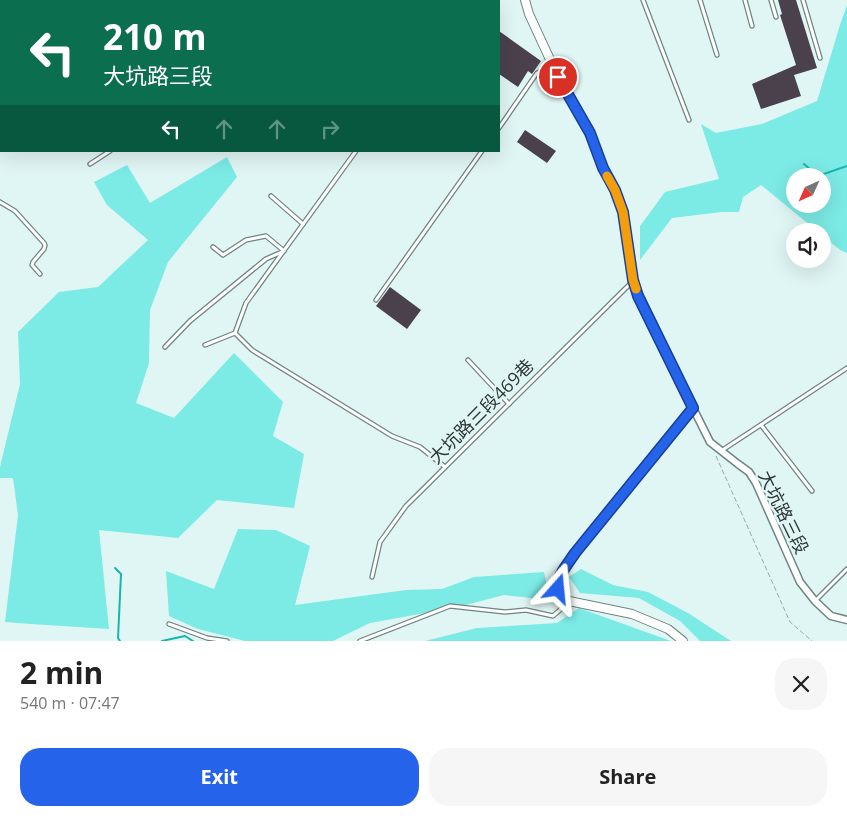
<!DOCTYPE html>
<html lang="en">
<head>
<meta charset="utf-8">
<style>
  :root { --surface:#fff; --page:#f6f6f6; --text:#222; --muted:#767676; --accent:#2563eb }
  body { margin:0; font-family:"Open Sans","Noto Sans TC",sans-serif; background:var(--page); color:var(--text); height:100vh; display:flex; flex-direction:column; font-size:19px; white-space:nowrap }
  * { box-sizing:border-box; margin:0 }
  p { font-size:16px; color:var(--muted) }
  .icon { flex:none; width:28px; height:28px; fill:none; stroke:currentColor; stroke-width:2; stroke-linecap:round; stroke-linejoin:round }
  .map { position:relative; height:641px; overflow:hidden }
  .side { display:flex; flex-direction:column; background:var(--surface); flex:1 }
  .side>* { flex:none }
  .hud { position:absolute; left:0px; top:0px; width:500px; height:152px; box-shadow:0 5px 20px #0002; background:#0b6e4f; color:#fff; overflow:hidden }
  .needle { width:32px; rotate:225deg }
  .tools { position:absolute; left:786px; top:168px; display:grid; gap:10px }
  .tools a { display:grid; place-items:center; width:45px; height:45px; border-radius:50%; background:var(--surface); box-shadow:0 5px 20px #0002; font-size:25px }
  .pin { position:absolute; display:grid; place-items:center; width:42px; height:42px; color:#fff; margin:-21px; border:2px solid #fff; border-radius:50%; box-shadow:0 1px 5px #0007 }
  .me { position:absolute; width:55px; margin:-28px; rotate:18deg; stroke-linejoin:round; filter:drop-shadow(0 0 4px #0008) }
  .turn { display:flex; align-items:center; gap:18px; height:105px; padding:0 20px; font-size:22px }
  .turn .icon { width:65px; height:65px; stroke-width:2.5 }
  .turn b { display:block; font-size:35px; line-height:42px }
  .lanes { display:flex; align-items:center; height:48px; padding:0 20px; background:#0003; justify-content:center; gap:25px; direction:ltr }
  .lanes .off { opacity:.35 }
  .round { display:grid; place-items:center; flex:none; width:52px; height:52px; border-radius:20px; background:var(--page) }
  .headline { display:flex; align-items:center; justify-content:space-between; height:85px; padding:0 20px }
  h1 { font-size:30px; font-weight:700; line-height:38px }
  .cta { display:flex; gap:10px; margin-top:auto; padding:10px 20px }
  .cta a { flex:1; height:58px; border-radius:20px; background:var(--accent); color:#fff; font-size:20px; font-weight:700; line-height:58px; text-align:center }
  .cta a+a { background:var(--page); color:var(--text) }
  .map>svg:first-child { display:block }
</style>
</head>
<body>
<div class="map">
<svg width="847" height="641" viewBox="0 0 847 641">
  <rect width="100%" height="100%" fill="#e0f6f4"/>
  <!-- green -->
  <g fill="#7ceae5" fill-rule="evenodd">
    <path d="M 847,5 L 847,253 L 840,250 L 823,236 L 822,231 L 817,231 L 761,185 L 743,197 L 739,212 L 722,212 L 672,218 L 640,260 L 640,226 L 665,192 L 719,179 L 701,124 L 716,133 L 762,124 L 817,101 L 840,25 ZM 822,176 L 822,204 L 795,204 L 795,176 Z"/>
    <polygon points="227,157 237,177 168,262 150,310 149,363 136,403 174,418 234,353 283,402 273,436 304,454 294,508 217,500 178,538 99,530 109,629 31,624 5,622 18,515 13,478 0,478 0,467 20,384 18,332 59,292 98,287 148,240 107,205 94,182 127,165 150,203"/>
    <polygon points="238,529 276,530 310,546 295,605 406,590 442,589 474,577 544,572 550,600 504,595 458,607 370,623 333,641 245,641 198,629 169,616 166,571 214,589"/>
    <polygon points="581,569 613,585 648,592 688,613 731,641 700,641 680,621 639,598 580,593 569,577"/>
    <polygon points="579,608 671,641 425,641 477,628 557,623"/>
  </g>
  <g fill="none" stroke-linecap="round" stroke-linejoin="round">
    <!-- stream -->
    <g stroke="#17b5b0" stroke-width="2">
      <polyline points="804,164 818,176"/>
      <polyline points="818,176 847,166"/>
      <polyline points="115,568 121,574 118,638 120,641"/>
      <polyline points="162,641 185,636 193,641"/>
    </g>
  </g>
  <!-- building -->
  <g fill="#4a414c">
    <polygon points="778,0 796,0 817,68 794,75 801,96 761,109 752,84 796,65 780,15 782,14"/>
    <polygon points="499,31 541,61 532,74 528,71 518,87 499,74"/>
    <polygon points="525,130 556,151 547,163 517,142"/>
    <polygon points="390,287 421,310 407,329 376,306"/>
  </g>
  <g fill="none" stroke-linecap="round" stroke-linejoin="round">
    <defs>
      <g id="service">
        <polyline points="165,0 165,1"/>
        <polyline points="643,0 689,120"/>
        <polyline points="700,0 717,55"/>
        <polyline points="745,0 752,26"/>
        <polyline points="771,0 776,17"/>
        <polyline points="803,0 820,58"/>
        <polyline points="154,1 155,0"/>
        <polyline points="281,1 282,0"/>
        <polyline points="464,1 465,0"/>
        <polyline points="499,128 537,73 552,66"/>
        <polyline points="356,151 246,303 235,333 252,350 392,436 420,447 445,467"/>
        <polyline points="90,164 110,151"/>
        <polyline points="271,196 303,224"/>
        <polyline points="0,202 15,211 44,243 45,245 44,249 33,262 32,265 40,274"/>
        <polyline points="376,300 482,151"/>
        <polyline points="205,345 235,333"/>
        <polyline points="165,347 190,321 266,259 284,251 266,236 246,240 223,255 213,247"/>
        <polyline points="468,360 509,404"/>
        <polyline points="761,425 812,491"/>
        <polyline points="721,451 847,368"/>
        <polyline points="372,577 380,542 406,506 633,281"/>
        <polyline points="815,601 847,569"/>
        <polyline points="169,624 207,638 227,641"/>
        <polyline points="360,641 450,606 505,612 526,610 553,616 569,602"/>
      </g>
      <polyline id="minor" points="693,408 710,442 738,464 749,472 756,483 800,582 815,601 831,616 847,620"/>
      <g id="tertiary">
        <path d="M 525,0 L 529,14 L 553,66 L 590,133 L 603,168 L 615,190 L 623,212 L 633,280 L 639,296 L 693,408 L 575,553 C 564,568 546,588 569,601 L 632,614 L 668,629 L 683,641"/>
        <polyline points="71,1 71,0"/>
        <polyline points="90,1 91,0"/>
        <polyline points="0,123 1,122"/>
        <polyline points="0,144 1,143"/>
      </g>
    </defs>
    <!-- service casing -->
    <use href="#service" stroke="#708482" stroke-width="5.5"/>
    <!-- minor casing -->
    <use href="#minor" stroke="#708482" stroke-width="9"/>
    <!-- tertiary casing -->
    <use href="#tertiary" stroke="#708482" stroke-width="10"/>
    <!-- path -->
    <polyline stroke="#99aaa8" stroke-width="1" stroke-dasharray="5 2.5" stroke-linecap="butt" points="716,456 790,622 812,641"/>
    <!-- service -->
    <use href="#service" stroke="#fff" stroke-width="3"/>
    <!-- minor -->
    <use href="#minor" stroke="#fff" stroke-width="6"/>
    <!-- tertiary -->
    <use href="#tertiary" stroke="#fff" stroke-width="8"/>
  </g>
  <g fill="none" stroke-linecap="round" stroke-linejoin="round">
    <defs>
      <polyline id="route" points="558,77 590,133 603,168 615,190 623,212 633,280 638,296 693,408 575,553 564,569 558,579 558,589"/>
    </defs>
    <!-- route casing -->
    <use href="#route" stroke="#184099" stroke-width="12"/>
    <!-- route -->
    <use href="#route" stroke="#2563eb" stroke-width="9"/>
    <!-- slow -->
    <polyline stroke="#f59e0b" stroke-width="9" points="607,176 615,190 623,212 633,280 636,289"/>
  </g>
  <g text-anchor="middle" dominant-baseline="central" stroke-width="5" stroke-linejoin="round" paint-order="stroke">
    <!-- street labels -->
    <g font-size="18" fill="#2f3737" stroke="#e0f6f4">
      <text transform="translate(481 411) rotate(-45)">大坑路三段469巷</text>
      <text transform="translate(784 512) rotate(64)">大坑路三段</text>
    </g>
  </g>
</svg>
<div class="tools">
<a><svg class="needle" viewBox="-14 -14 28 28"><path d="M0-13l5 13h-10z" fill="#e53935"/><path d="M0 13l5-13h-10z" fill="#767676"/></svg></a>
<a><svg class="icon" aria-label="sound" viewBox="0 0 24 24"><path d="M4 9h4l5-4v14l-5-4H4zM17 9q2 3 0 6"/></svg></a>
</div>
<div class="pin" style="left:558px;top:77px;background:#d93025"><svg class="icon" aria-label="arrive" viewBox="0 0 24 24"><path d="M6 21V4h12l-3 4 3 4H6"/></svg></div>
<svg class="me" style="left:558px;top:589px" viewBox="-20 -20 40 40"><path d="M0-17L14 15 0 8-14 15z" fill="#2563eb" stroke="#fff" stroke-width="4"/></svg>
<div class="hud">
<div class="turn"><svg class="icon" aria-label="left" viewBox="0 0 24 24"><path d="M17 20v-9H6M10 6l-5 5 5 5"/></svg><div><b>210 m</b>大坑路三段</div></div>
<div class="lanes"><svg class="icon" aria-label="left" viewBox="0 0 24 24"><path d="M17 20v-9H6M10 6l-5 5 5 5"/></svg><svg class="icon off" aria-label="ahead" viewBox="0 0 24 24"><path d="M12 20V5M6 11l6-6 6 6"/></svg><svg class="icon off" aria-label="ahead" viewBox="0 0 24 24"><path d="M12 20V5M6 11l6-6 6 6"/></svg><svg class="icon off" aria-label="right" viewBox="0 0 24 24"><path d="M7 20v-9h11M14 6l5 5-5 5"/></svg></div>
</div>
</div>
<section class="side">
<div class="headline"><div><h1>2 min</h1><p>540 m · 07:47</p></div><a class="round"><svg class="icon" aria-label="close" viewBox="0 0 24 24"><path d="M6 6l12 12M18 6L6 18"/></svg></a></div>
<div class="cta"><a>Exit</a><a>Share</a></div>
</section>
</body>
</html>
